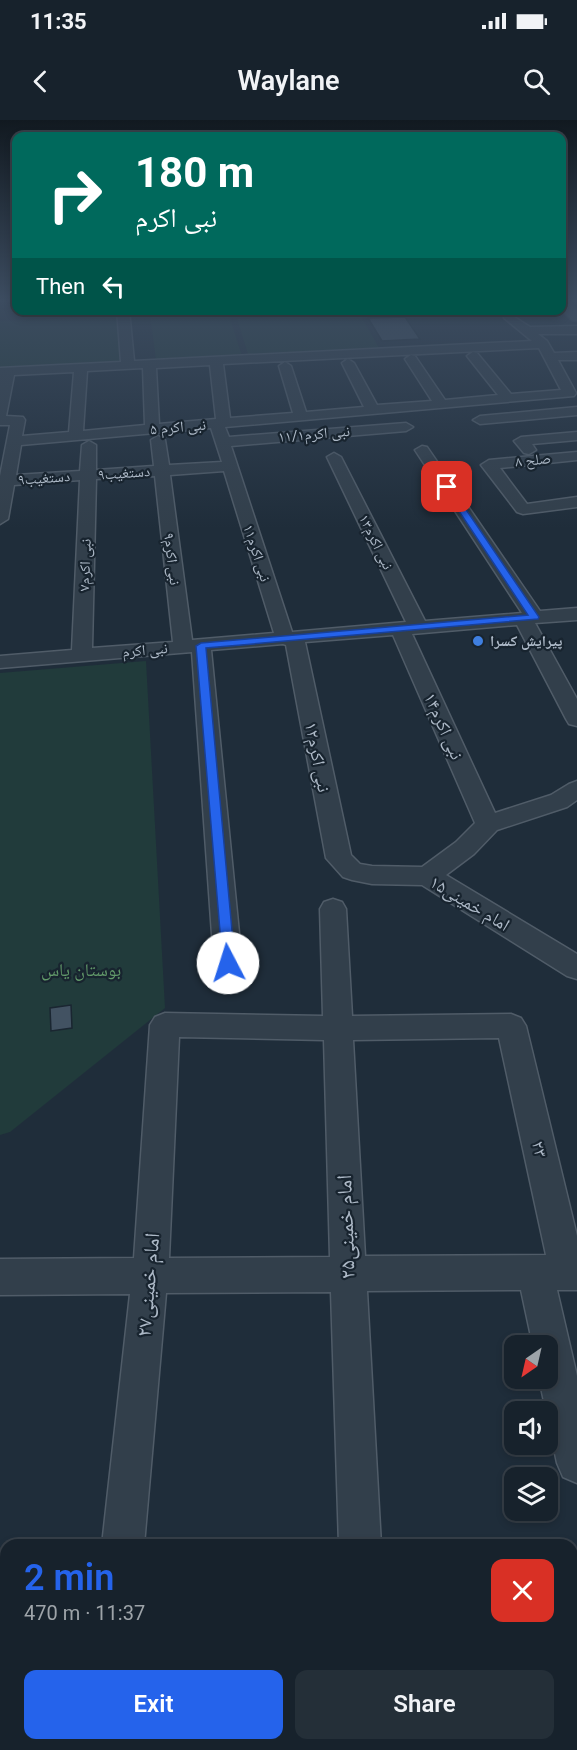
<!DOCTYPE html>
<html lang="en">
<head>
<meta charset="utf-8">
<style>
  :root { --surface:#17222c; --page:#242f38; --text:#f1f3f6; --muted:#9ea4a9; --line:#363f48; --accent:#2563eb }
  body { margin:0; font-family:Roboto,"Noto Naskh Arabic",sans-serif; background:var(--page); color:var(--text); height:100vh; display:flex; flex-direction:column; font-size:22px; white-space:nowrap }
  * { box-sizing:border-box; margin:0 }
  p { font-size:20px; color:var(--muted) }
  .icon { flex:none; width:33px; height:33px; fill:none; stroke:currentColor; stroke-width:2; stroke-linecap:round; stroke-linejoin:round }
  .map { position:relative; flex:1; overflow:hidden }
  .sheet { position:absolute; left:0px; top:1419px; width:578px; height:212px; display:flex; flex-direction:column; background:var(--surface); border-radius:18px 18px 0 0; box-shadow:0 3px 9px #0003,0 0 0 2px var(--line) }
  .sheet>* { flex:none }
  .guide { position:absolute; left:12px; top:12px; width:554px; height:183px; border-radius:12px; box-shadow:0 3px 9px #0003,0 0 0 2px var(--line); background:#00695c; color:#fff; overflow:hidden }
  .needle { width:39px; rotate:214deg }
  .tools { position:absolute; left:504px; top:1215px; display:grid; gap:12px }
  .tools a { display:grid; place-items:center; width:54px; height:54px; border-radius:12px; background:var(--surface); box-shadow:0 3px 9px #0003,0 0 0 2px var(--line); font-size:30px }
  .pin { position:absolute; display:grid; place-items:center; width:51px; height:51px; color:#fff; margin:-26px; border-radius:12px; box-shadow:0 3px 9px #0006 }
  .me { position:absolute; width:66px; margin:-33px; rotate:355deg; stroke-linejoin:round; filter:drop-shadow(0 0 4px #0008) }
  .turn { display:flex; align-items:center; gap:21px; height:126px; padding:0 24px; font-size:27px }
  .turn .icon { width:78px; height:78px; stroke-width:2.5 }
  .turn b { display:block; font-size:42px; line-height:51px }
  .then { display:flex; align-items:center; height:57px; padding:0 24px; background:#0003; gap:12px; font-size:22px }
  .round { display:grid; place-items:center; flex:none; width:63px; height:63px; border-radius:12px; background:var(--page) }
  .headline { display:flex; align-items:center; justify-content:space-between; height:102px; padding:0 24px }
  h1 { font-size:36px; font-weight:600; line-height:45px; color:var(--accent) }
  .action { display:flex; gap:12px; margin-top:auto; padding:12px 24px }
  .action a { flex:1; height:69px; border-radius:12px; background:var(--accent); color:#fff; font-size:24px; font-weight:600; line-height:69px; text-align:center }
  .action a+a { background:var(--page); color:var(--text) }
  .status { display:flex; justify-content:space-between; align-items:center; height:42px; padding:0 30px; background:var(--surface); direction:ltr }
  .status svg { height:16px; fill:currentColor }
  header { display:flex; justify-content:space-between; align-items:center; height:78px; padding:0 24px; background:var(--surface); font-size:27px; font-weight:600 }
  .map>svg:first-child { display:block }
</style>
</head>
<body>
<div class="status"><b>11:35</b><svg viewBox="0 0 49 12"><path d="M0 12V9h3v3zM5 12V6h3v6zM10 12V3h3v9zM15 12V0h3v12zM26 1h20v11H26zM47 4h2v5h-2z"/></svg></div>
<header><svg class="icon" aria-label="back" viewBox="0 0 24 24"><path d="M15 5l-7 7 7 7"/></svg>Waylane<svg class="icon" aria-label="search" viewBox="0 0 24 24"><circle cx="10" cy="10" r="6"/><path d="M15 15l6 6"/></svg></header>
<div class="map">
<svg width="577" height="1630" viewBox="0 0 577 1630">
  <rect width="100%" height="100%" fill="#1f2d3a"/>
  <!-- green -->
  <g fill="#213b3b">
    <polygon points="328,191 441,190 447,196 360,194 379,228 248,234 237,199 351,194"/>
    <polygon points="228,192 242,236 156,240 150,195"/>
    <polygon points="119,196 123,244 0,252 0,201"/>
    <polygon points="146,541 165,888 10,1012 0,1015 0,553"/>
  </g>
  <!-- building -->
  <g fill="#425262" stroke="#1a2631" stroke-width="1.5">
    <polygon points="405,197 420,219 382,221 368,198"/>
    <polygon points="71,885 72,908 51,911 50,888"/>
  </g>
  <g fill="none" stroke-linecap="round" stroke-linejoin="round">
    <defs>
      <g id="minor">
        <path d="M 117,190 L 129,190 L 134,241 L 532,221 L 504,198 L 504,194 L 508,193 L 530,207 L 577,206 L 577,214 L 538,214 L 547,221 L 554,233 L 577,232 L 577,240 L 558,240 L 576,273 L 574,276 L 225,307 L 229,317 L 406,303 L 413,307 L 406,311 L 231,326 L 292,512 L 406,502 L 327,337 L 334,333 L 341,337 L 425,501 L 522,493 L 415,330 L 422,326 L 427,327 L 540,491 L 577,488 L 577,500 L 535,503 L 577,579 L 577,606 L 569,604 L 566,599 L 517,505 L 412,514 L 495,693 L 551,675 L 569,664 L 577,661 L 577,680 L 567,687 L 497,710 L 474,734 L 446,755 L 577,834 L 577,859 L 567,856 L 422,765 L 372,764 L 352,760 L 343,757 L 326,738 L 286,525 L 283,524 L 211,530 L 242,843 L 238,851 L 228,854 L 218,851 L 214,843 L 192,532 L 0,548 L 0,536 L 72,530 L 80,360 L 14,365 L 8,399 L 0,404 L 0,356 L 10,305 L 0,305 L 0,248 L 121,242 ZM 539,228 L 561,270 L 511,274 L 477,233 L 473,232 L 467,236 L 498,275 L 445,280 L 415,236 L 411,235 L 405,239 L 432,281 L 377,285 L 354,243 L 348,239 L 342,243 L 364,287 L 306,292 L 291,246 L 285,242 L 279,246 L 293,293 L 230,298 L 223,244 ZM 210,245 L 216,299 L 159,304 L 156,248 ZM 143,248 L 145,305 L 83,311 L 87,251 ZM 74,252 L 69,312 L 22,316 L 25,300 L 23,297 L 6,296 L 14,255 ZM 211,308 L 222,342 L 169,345 L 165,320 L 158,316 L 151,320 L 154,346 L 96,350 L 96,325 L 89,321 L 82,325 L 80,351 L 16,355 L 21,325 ZM 224,351 L 274,513 L 192,520 L 170,355 ZM 155,356 L 173,522 L 92,528 L 96,359 ZM 393,515 L 475,703 L 456,722 L 422,747 L 372,746 L 360,744 L 351,735 L 305,522 Z"/>
        <polygon points="577,287 577,295 480,304 473,300 480,296"/>
        <polygon points="577,312 577,320 532,324 536,330 529,334 524,333 514,321 521,317"/>
        <polygon points="577,332 577,340 500,348 527,384 577,377 577,387 523,394 517,392 481,345 489,340"/>
        <path d="M 333,779 L 342,782 L 346,789 L 352,896 L 511,894 L 521,898 L 526,906 L 577,1116 L 577,1170 L 557,1170 L 577,1256 L 577,1363 L 563,1357 L 557,1343 L 539,1258 L 548,1258 L 548,1226 L 533,1226 L 521,1170 L 367,1171 L 381,1425 L 339,1425 L 331,1172 L 166,1173 L 144,1425 L 102,1425 L 130,1174 L 0,1175 L 0,1139 L 134,1138 L 150,905 L 155,897 L 165,893 L 323,896 L 320,789 L 324,782 ZM 179,917 L 324,920 L 330,1137 L 169,1138 ZM 499,918 L 546,1135 L 365,1136 L 353,920 Z"/>
      </g>
      <polygon id="major" points="561,179 566,180 577,190 577,201 572,200 561,190"/>
    </defs>
    <!-- minor casing -->
    <use href="#minor" stroke="#505c68" stroke-width="3"/>
    <!-- major casing -->
    <use href="#major" stroke="#3c4854" stroke-width="3"/>
    <!-- minor -->
    <use href="#minor" fill="#323f4b" fill-rule="evenodd"/>
    <!-- major -->
    <use href="#major" fill="#505e6b" fill-rule="evenodd"/>
  </g>
  <!-- sky -->
  <linearGradient id="sky" x2="0" y2="1"><stop stop-color="#111920"/><stop offset="0.44" stop-color="#3c4c60"/><stop offset="1" stop-color="#3c4c60" stop-opacity="0"/></linearGradient>
  <rect width="577" height="408" fill="url(#sky)"/>
  <!-- route -->
  <polygon fill="#2563eb" stroke="#184099" stroke-width="1.5" points="445,366 450,366 539,497 538,499 206,528 235,843 228,848 223,847 196,526 201,523 528,495 443,367"/>
  <!-- markers -->
  <circle fill="#3f7fe0" stroke="#18242f" stroke-width="2" cx="478" cy="521" r="6"/>
  <g text-anchor="middle" dominant-baseline="central" stroke-width="4.5" stroke-linejoin="round" paint-order="stroke">
    <!-- far-street labels -->
    <g font-size="15" fill="#adb9c7" stroke="#18242f">
      <text transform="translate(178 307) rotate(-5)">نبی اکرم ۵</text>
      <text transform="translate(314 314) rotate(-5)">نبی اکرم۱۱/۱</text>
      <text transform="translate(533 340) rotate(-6)">۸ صلح</text>
      <text transform="translate(124 353) rotate(-4)">۹دستغیب</text>
      <text transform="translate(44 358) rotate(-4)">دستغیب۹</text>
      <text transform="translate(376 422) rotate(64)">نبی اکرم۱۳</text>
      <text transform="translate(257 433) rotate(72)">نبی اکرم۱۱</text>
      <text transform="translate(172 439) rotate(83)">نبی اکرم۹</text>
      <text transform="translate(85 445) rotate(-88)">نبی اکرم۷</text>
      <text transform="translate(145 530) rotate(-5)">نبی اکرم</text>
    </g>
    <!-- far-poi labels -->
    <g font-size="15" font-weight="bold" fill="#adb9c7" stroke="#18242f" text-anchor="start">
      <text x="490" y="521">پیرایش کسرا</text>
    </g>
    <!-- street labels -->
    <g font-size="18" fill="#adb9c7" stroke="#18242f">
      <text transform="translate(444 606) rotate(66)">نبی اکرم۱۴</text>
      <text transform="translate(318 637) rotate(79)">نبی اکرم۱۲</text>
      <text transform="translate(470 783) rotate(31)">۱۵امام خمینی</text>
      <text transform="translate(540 1029) rotate(77)">۲۳</text>
    </g>
    <!-- park labels -->
    <g font-size="18" fill="#629a6a" stroke="#18242f">
      <text x="81" y="849">بوستان یاس</text>
    </g>
    <!-- near-street labels -->
    <g font-size="21" fill="#adb9c7" stroke="#18242f">
      <text transform="translate(346 1107) rotate(-92)">امام خمینی۲۵</text>
      <text transform="translate(148 1165) rotate(-85)">امام خمینی۲۷</text>
    </g>
  </g>
</svg>
<div class="tools">
<a><svg class="needle" viewBox="-14 -14 28 28"><path d="M0-13l5 13h-10z" fill="#e53935"/><path d="M0 13l5-13h-10z" fill="#9ea4a9"/></svg></a>
<a><svg class="icon" aria-label="sound" viewBox="0 0 24 24"><path d="M4 9h4l5-4v14l-5-4H4zM17 9q2 3 0 6"/></svg></a>
<a><svg class="icon" aria-label="layers" viewBox="0 0 24 24"><path d="M12 4l9 5-9 5-9-5zM3 14l9 5 9-5"/></svg></a>
</div>
<div class="pin" style="left:447px;top:367px;background:#d93025"><svg class="icon" aria-label="arrive" viewBox="0 0 24 24"><path d="M6 21V4h12l-3 4 3 4H6"/></svg></div>
<svg class="me" style="left:228px;top:843px" viewBox="-20 -20 40 40"><circle r="19" fill="#fff"/><path d="M0-13L10 11 0 6-10 11z" fill="#2563eb"/></svg>
<div class="guide">
<div class="turn"><svg class="icon" aria-label="right" viewBox="0 0 24 24"><path d="M7 20v-9h11M14 6l5 5-5 5"/></svg><div><b>180 m</b>نبی اکرم</div></div>
<div class="then">Then<svg class="icon" aria-label="left" viewBox="0 0 24 24"><path d="M17 20v-9H6M10 6l-5 5 5 5"/></svg></div>
</div>
<section class="sheet">
<div class="headline"><div><h1>2 min</h1><p>470 m · 11:37</p></div><a class="round" style="background:#d93025;color:#fff"><svg class="icon" aria-label="close" viewBox="0 0 24 24"><path d="M6 6l12 12M18 6L6 18"/></svg></a></div>
<div class="action"><a>Exit</a><a>Share</a></div>
</section>
</div>
</body>
</html>
